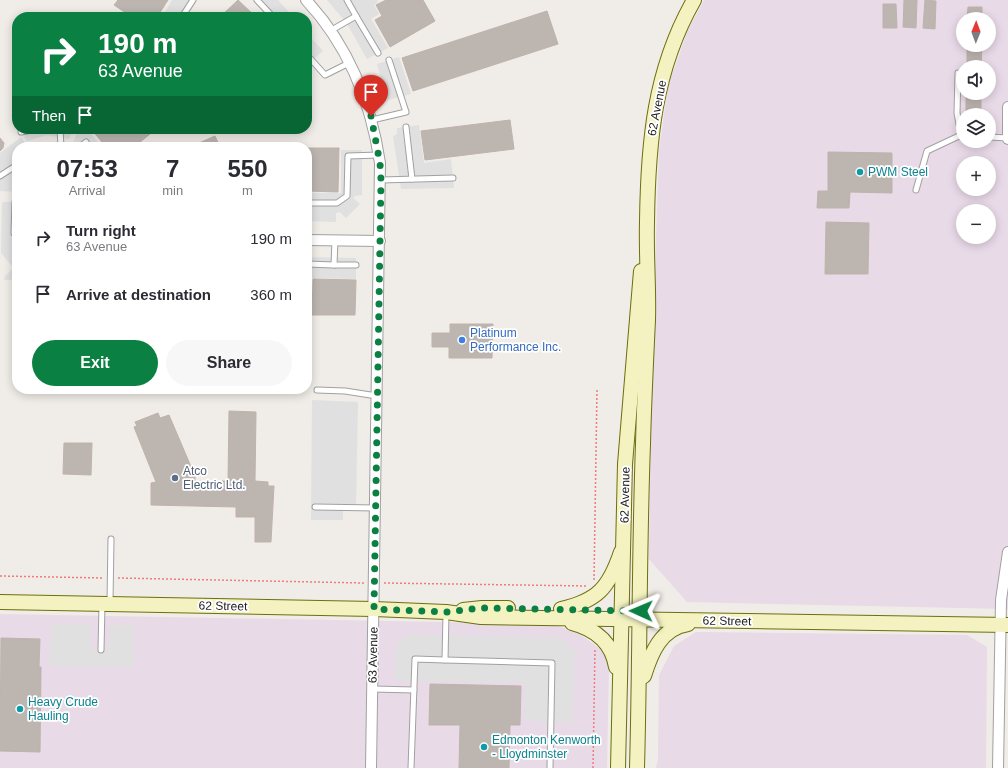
<!DOCTYPE html>
<html lang="en">
<head>
<meta charset="utf-8">
<style>
  :root { --surface:#fff; --page:#f7f7f7; --text:#2b2b33; --muted:#7c7c81; --accent:#0b8043 }
  body { margin:0; font-family:Arial,sans-serif; background:var(--page); color:var(--text); height:100vh; display:flex; flex-direction:column; font-size:15px; white-space:nowrap }
  * { box-sizing:border-box; margin:0 }
  p { font-size:13px; color:var(--muted) }
  .icon { flex:none; width:22px; height:22px; fill:none; stroke:currentColor; stroke-width:2; stroke-linecap:round; stroke-linejoin:round }
  .map { position:relative; flex:1; overflow:hidden }
  .details { position:absolute; left:12px; top:142px; width:300px; height:252px; display:flex; flex-direction:column; background:var(--surface); border-radius:16px; box-shadow:0 2px 10px #0003 }
  .details>* { flex:none }
  .top-card { position:absolute; left:12px; top:12px; width:300px; height:122px; border-radius:16px; box-shadow:0 2px 10px #0003; background:#0b8043; color:#fff; overflow:hidden }
  .needle { width:26px; rotate:1deg }
  .fabs { position:absolute; left:956px; top:12px; display:grid; gap:8px }
  .fabs a { display:grid; place-items:center; width:40px; height:40px; border-radius:50%; background:var(--surface); box-shadow:0 2px 10px #0003; font-size:20px }
  .pin { position:absolute; display:grid; place-items:center; width:34px; height:34px; color:#fff; margin:-41px -17px; border-radius:50% 50% 50% 0; rotate:-45deg; box-shadow:0 0 4px #0007 }
  .pin .icon { rotate:45deg }
  .me { position:absolute; width:44px; margin:-22px; rotate:271deg; stroke-linejoin:round; filter:drop-shadow(0 0 3px #0008) }
  .turn { display:flex; align-items:center; gap:14px; height:84px; padding:0 20px; font-size:18px }
  .turn .icon { width:52px; height:52px; stroke-width:2.5 }
  .turn b { display:block; font-size:28px; line-height:34px }
  .then { display:flex; align-items:center; height:38px; padding:0 20px; background:#0003; gap:8px; font-size:15px }
  .eta { display:flex; justify-content:space-evenly; align-items:center; height:68px; text-align:center }
  .eta b { font-size:24px; font-weight:800; line-height:28px }
  .button { display:flex; gap:8px; margin-top:auto; padding:8px 20px }
  .button a { flex:1; height:46px; border-radius:24px; background:var(--accent); color:#fff; font-size:16px; font-weight:800; line-height:46px; text-align:center }
  .button a+a { background:var(--page); color:var(--text) }
  ul { padding:0; list-style:none }
  li { display:flex; align-items:center; gap:12px; height:56px; padding:0 20px }
  li div { flex:1 }
  li b { display:block; font-size:15px }
  li em { font-style:normal }
  .map>svg:first-child { display:block }
</style>
</head>
<body>
<div class="map">
<svg width="1008" height="768" viewBox="0 0 1008 768">
  <rect width="100%" height="100%" fill="#f0ece7"/>
  <!-- industrial -->
  <g fill="#e8dae7" fill-rule="evenodd">
    <path d="M 704,0 L 1008,0 L 1008,609 L 687,602 L 649,559 L 652,352 L 659,151 L 668,86 L 688,30 ZM 963,19 L 989,19 L 989,45 L 963,45 ZM 963,67 L 989,67 L 989,93 L 963,93 ZM 963,115 L 989,115 L 989,141 L 963,141 ZM 963,163 L 989,163 L 989,189 L 963,189 ZM 963,211 L 989,211 L 989,237 L 963,237 Z"/>
    <polygon points="0,614 550,624 577,632 603,651 609,666 607,768 0,768"/>
    <polygon points="696,632 967,635 987,647 986,768 656,768 658,759 659,675 674,646"/>
  </g>
  <!-- parking -->
  <g fill="#e0e0e0">
    <polygon points="172,0 193,0 182,17 162,17"/>
    <polygon points="257,0 278,0 293,17 273,17"/>
    <polygon points="327,0 377,0 378,2 374,5 379,14 371,19 388,48 367,59 346,22"/>
    <polygon points="307,33 323,51 312,60 307,55"/>
    <polygon points="399,57 411,94 388,100 377,64"/>
    <polygon points="419,125 424,163 451,159 454,188 401,189 393,136 397,134 397,128"/>
    <polygon points="18,129 73,129 69,139 47,135 27,141"/>
    <polygon points="78,129 87,129 102,147 78,147 73,144"/>
    <polygon points="21,137 28,147 17,147 17,192 0,191 0,153"/>
    <polygon points="341,150 362,150 362,195 355,196 353,198 360,204 346,218 340,212 336,213 336,222 307,221 307,193 341,193"/>
    <polygon points="2,202 17,202 17,261 12,266 1,253"/>
    <polygon points="307,257 356,258 356,279 307,278"/>
    <polygon points="17,265 17,280 4,280 5,276"/>
    <polygon points="312,400 358,402 356,508 343,507 343,520 311,520"/>
    <polygon points="51,624 91,625 91,649 109,650 110,625 134,625 133,668 49,666"/>
    <polygon points="407,635 561,637 575,651 573,723 525,720 525,682 395,681 396,645"/>
  </g>
  <!-- building -->
  <g fill="#bdb5b0" stroke="#c0b2ab">
    <polygon points="118,0 168,0 157,17 132,17 114,5"/>
    <polygon points="238,0 256,17 220,17"/>
    <polygon points="386,0 423,0 435,21 390,47 375,20 382,16 376,5"/>
    <polygon points="904,0 917,0 916,28 903,27"/>
    <polygon points="925,0 936,1 935,29 923,28"/>
    <polygon points="883,4 896,4 897,28 883,28"/>
    <polygon points="968,7 982,7 982,19 967,19"/>
    <polygon points="547,11 558,44 413,91 402,58"/>
    <polygon points="967,45 982,45 981,67 967,67"/>
    <rect x="966" y="93" width="15" height="20"/>
    <polygon points="510,120 514,149 425,160 421,131"/>
    <polygon points="94,129 146,129 150,134 134,147 124,147 122,145 119,147 106,147 92,130"/>
    <polygon points="215,136 220,147 201,147 199,143"/>
    <polygon points="0,138 4,143 3,148 0,151"/>
    <polygon points="196,143 197,147 185,147"/>
    <polygon points="307,148 339,148 338,192 307,191"/>
    <polygon points="828,152 892,153 892,193 850,192 849,208 817,208 818,191 828,191"/>
    <polygon points="826,222 869,223 868,274 825,274"/>
    <polygon points="313,279 356,280 355,315 312,315"/>
    <polygon points="15,284 17,284 17,326 14,326"/>
    <polygon points="450,324 493,324 492,358 449,358 449,347 432,347 432,333 450,333"/>
    <polygon points="229,411 256,412 255,481 268,482 268,486 274,486 271,542 255,542 255,517 236,517 236,507 151,505 151,483 156,482 134,427 137,426 135,422 158,413 160,418 169,415 195,476 195,484 223,485 222,481 228,481"/>
    <polygon points="64,443 92,443 91,475 63,474"/>
    <polygon points="1,638 40,639 39,667 41,667 40,752 0,751"/>
    <polygon points="430,684 521,686 520,725 510,725 509,768 459,768 460,725 429,725"/>
  </g>
  <g fill="none" stroke-linecap="round" stroke-linejoin="round">
    <defs>
      <g id="service">
        <polyline points="257,0 273,17"/>
        <polyline points="347,0 356,16"/>
        <polyline points="182,17 193,0"/>
        <polyline points="330,31 356,16 378,53"/>
        <polyline points="307,55 325,75 349,63"/>
        <polyline points="958,73 957,113 961,135 963,135"/>
        <polyline points="372,120 406,112 389,60"/>
        <polyline points="406,127 412,179"/>
        <polyline points="60,129 61,147"/>
        <polyline points="21,132 37,129"/>
        <polyline points="989,137 1008,138"/>
        <polyline points="80,147 86,142 89,147"/>
        <polyline points="0,176 17,165"/>
        <polyline points="381,180 453,178"/>
        <polyline points="916,190 927,151 961,135"/>
        <polyline points="15,202 14,233 17,233"/>
        <polyline points="307,203 337,203 347,196 348,156 379,155"/>
        <polyline points="307,264 334,265 335,240"/>
        <polyline points="334,265 356,265"/>
        <polyline points="317,390 345,391 377,396"/>
        <polyline points="315,507 376,508"/>
        <polyline points="110,602 111,539"/>
        <polyline points="101,650 102,604"/>
        <polyline points="445,660 552,663 550,768"/>
        <polyline points="373,689 414,690"/>
        <polyline points="411,768 415,659 445,660 446,613"/>
      </g>
      <g id="minor">
        <path d="M 306,0 C 348,45 371,102 380,163 L 371,768"/>
        <polyline points="1008,107 1008,139"/>
        <polyline points="307,240 380,241"/>
        <polyline points="998,768 1001,600 1008,552"/>
      </g>
      <g id="secondary">
        <polyline points="0,602 374,609 446,612 481,617 1008,625"/>
        <path d="M 561,609 C 597,601 609,588 621,552"/>
        <polyline points="463,610 482,608 508,608"/>
        <path d="M 572,623 C 595,629 612,642 616,667"/>
        <path d="M 644,676 C 651,653 661,628 688,624"/>
        <polyline points="618,768 625,464 641,271"/>
        <path d="M 637,768 C 640,660 639,552 643,444 C 644,403 646,361 648,320 C 649,287 646,255 647,222 C 648,143 654,70 694,0"/>
      </g>
    </defs>
    <!-- service casing -->
    <use href="#service" stroke="#a1a1a1" stroke-width="7"/>
    <!-- minor casing -->
    <use href="#minor" stroke="#a1a1a1" stroke-width="12"/>
    <!-- secondary casing -->
    <use href="#secondary" stroke="#6d6f0f" stroke-width="16"/>
    <!-- path -->
    <g stroke="#ed7c7b" stroke-width="1.5" stroke-dasharray="2 2" stroke-linecap="butt">
      <polyline points="0,576 104,578"/>
      <polyline points="118,578 364,583"/>
      <polyline points="594,580 597,389"/>
      <polyline points="384,583 588,586"/>
      <polyline points="593,768 595,648"/>
    </g>
    <!-- service -->
    <use href="#service" stroke="#fff" stroke-width="5"/>
    <!-- minor -->
    <use href="#minor" stroke="#fff" stroke-width="10"/>
    <!-- secondary -->
    <use href="#secondary" stroke="#f4f2c1" stroke-width="14"/>
  </g>
  <g fill="none" stroke-linecap="round" stroke-linejoin="round">
    <!-- route -->
    <polyline stroke="#0b8043" stroke-width="7" stroke-dasharray="0 12.6" points="371,116 380,163 381,180 374,609 446,612 482,608 641,611"/>
  </g>
  <!-- markers -->
  <g fill="#0f9aa8" stroke="#fff" stroke-width="1.5">
    <circle cx="860" cy="172" r="4"/>
    <circle cx="20" cy="709" r="4"/>
    <circle cx="484" cy="747" r="4"/>
  </g>
  <circle fill="#3f7fe0" stroke="#fff" stroke-width="1.5" cx="462" cy="340" r="4"/>
  <circle fill="#5c6f8a" stroke="#fff" stroke-width="1.5" cx="175" cy="478" r="4"/>
  <g text-anchor="middle" dominant-baseline="central" stroke-width="3.5" stroke-linejoin="round" paint-order="stroke">
    <!-- street labels -->
    <g font-size="12" fill="#202020" stroke="#fff">
      <text transform="translate(657 108) rotate(-79)">62 Avenue</text>
      <text transform="translate(625 495) rotate(-89)">62 Avenue</text>
      <text transform="translate(223 606) rotate(1)">62 Street</text>
      <text transform="translate(727 621) rotate(1)">62 Street</text>
      <text transform="translate(373 655) rotate(-89)">63 Avenue</text>
    </g>
    <!-- culture labels -->
    <g font-size="12" fill="#0d838f" stroke="#fff" text-anchor="start">
      <text x="868" y="172">PWM Steel</text>
      <text x="28" y="702">Heavy Crude<tspan x="28" dy="14">Hauling</tspan></text>
      <text x="492" y="740">Edmonton Kenworth<tspan x="492" dy="14">- Lloydminster</tspan></text>
    </g>
    <!-- shop labels -->
    <g font-size="12" fill="#366cbe" stroke="#fff" text-anchor="start">
      <text x="470" y="333">Platinum<tspan x="470" dy="14">Performance Inc.</tspan></text>
    </g>
    <!-- service labels -->
    <g font-size="12" fill="#4e5e75" stroke="#fff" text-anchor="start">
      <text x="183" y="471">Atco<tspan x="183" dy="14">Electric Ltd.</tspan></text>
    </g>
  </g>
</svg>
<div class="fabs">
<a><svg class="needle" viewBox="-14 -14 28 28"><path d="M0-13l5 13h-10z" fill="#e53935"/><path d="M0 13l5-13h-10z" fill="#7c7c81"/></svg></a>
<a><svg class="icon" aria-label="sound" viewBox="0 0 24 24"><path d="M4 9h4l5-4v14l-5-4H4zM17 9q2 3 0 6"/></svg></a>
<a><svg class="icon" aria-label="layers" viewBox="0 0 24 24"><path d="M12 4l9 5-9 5-9-5zM3 14l9 5 9-5"/></svg></a>
<a>+</a>
<a>−</a>
</div>
<div class="pin" style="left:371px;top:116px;background:#d93025"><svg class="icon" aria-label="arrive" viewBox="0 0 24 24"><path d="M6 21V4h12l-3 4 3 4H6"/></svg></div>
<svg class="me" style="left:641px;top:611px" viewBox="-20 -20 40 40"><path d="M0-17L14 15 0 8-14 15z" fill="#0b8043" stroke="#fff" stroke-width="4"/></svg>
<div class="top-card">
<div class="turn"><svg class="icon" aria-label="right" viewBox="0 0 24 24"><path d="M7 20v-9h11M14 6l5 5-5 5"/></svg><div><b>190 m</b>63 Avenue</div></div>
<div class="then">Then<svg class="icon" aria-label="arrive" viewBox="0 0 24 24"><path d="M6 21V4h12l-3 4 3 4H6"/></svg></div>
</div>
<section class="details">
<div class="eta">
<div><b>07:53</b><p>Arrival</p></div>
<div><b>7</b><p>min</p></div>
<div><b>550</b><p>m</p></div>
</div>
<ul>
<li><svg class="icon" aria-label="right" viewBox="0 0 24 24"><path d="M7 20v-9h11M14 6l5 5-5 5"/></svg><div><b>Turn right</b><p>63 Avenue</p></div><em>190 m</em></li>
<li><svg class="icon" aria-label="arrive" viewBox="0 0 24 24"><path d="M6 21V4h12l-3 4 3 4H6"/></svg><div><b>Arrive at destination</b></div><em>360 m</em></li>
</ul>
<div class="button"><a>Exit</a><a>Share</a></div>
</section>
</div>
</body>
</html>
